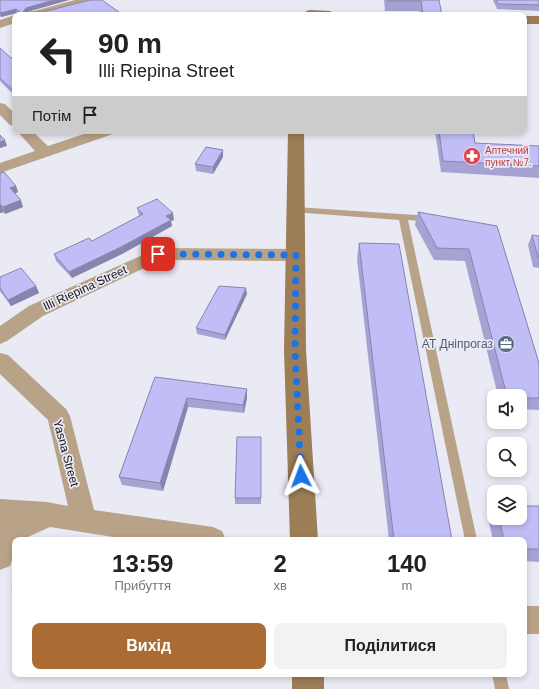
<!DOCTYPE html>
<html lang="uk">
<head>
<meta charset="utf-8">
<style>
  :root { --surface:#fff; --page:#f2f2f2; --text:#222; --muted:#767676; --accent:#ab6c33 }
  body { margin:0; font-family:Arial,sans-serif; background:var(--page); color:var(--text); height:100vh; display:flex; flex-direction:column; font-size:15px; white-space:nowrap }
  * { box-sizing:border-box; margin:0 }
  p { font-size:13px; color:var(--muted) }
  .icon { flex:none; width:22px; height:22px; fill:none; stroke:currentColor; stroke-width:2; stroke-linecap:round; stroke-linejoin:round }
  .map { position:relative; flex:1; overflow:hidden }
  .panel { position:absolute; left:12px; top:537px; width:515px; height:140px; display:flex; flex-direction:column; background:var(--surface); border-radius:8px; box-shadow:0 2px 6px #0003 }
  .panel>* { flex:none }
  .banner { position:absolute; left:12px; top:12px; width:515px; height:122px; border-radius:8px; box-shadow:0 2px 6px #0003; background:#fff; color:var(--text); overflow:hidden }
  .tools { position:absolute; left:487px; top:389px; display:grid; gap:8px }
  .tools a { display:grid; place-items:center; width:40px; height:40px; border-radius:8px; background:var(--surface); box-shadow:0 2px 6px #0003; font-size:20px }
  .pin { position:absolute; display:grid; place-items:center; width:34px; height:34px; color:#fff; margin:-17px; border-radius:8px; box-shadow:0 2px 6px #0006 }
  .me { position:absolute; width:44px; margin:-22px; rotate:357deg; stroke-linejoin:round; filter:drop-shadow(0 0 3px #0008) }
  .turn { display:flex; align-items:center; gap:14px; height:84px; padding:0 20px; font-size:18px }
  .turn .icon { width:52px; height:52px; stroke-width:2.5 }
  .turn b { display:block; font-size:28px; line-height:34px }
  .then { display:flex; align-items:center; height:38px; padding:0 20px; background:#0003; gap:8px; font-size:15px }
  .eta { display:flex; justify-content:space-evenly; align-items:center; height:68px; text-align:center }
  .eta b { font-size:24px; font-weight:700; line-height:28px }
  .action { display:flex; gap:8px; margin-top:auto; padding:8px 20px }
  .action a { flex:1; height:46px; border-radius:8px; background:var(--accent); color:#fff; font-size:16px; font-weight:700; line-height:46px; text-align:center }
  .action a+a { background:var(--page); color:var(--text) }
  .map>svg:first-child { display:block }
</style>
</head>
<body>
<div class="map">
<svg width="539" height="689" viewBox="0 0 539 689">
  <rect width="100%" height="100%" fill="#eaeaf5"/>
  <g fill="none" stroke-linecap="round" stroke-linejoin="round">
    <!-- lane -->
    <g fill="#b8a288" fill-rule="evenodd">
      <polygon points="296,207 430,216 434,219 430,222 408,220 477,540 465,540 399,220 293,212 293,208"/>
      <polygon points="492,674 506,674 509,689 495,689"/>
    </g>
    <!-- street -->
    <g fill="#b8a288" fill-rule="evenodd">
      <polygon points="75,0 94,0 92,2 44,15 25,15 27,13"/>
      <polygon points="15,15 15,23 0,28 0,20"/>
      <polygon points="0,103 5,104 15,114 15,126 10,125 0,115"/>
      <polygon points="17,131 32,131 48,146 93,131 115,131 113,134 0,173 0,163 35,151"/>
      <polygon points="158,248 296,249 303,251 305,255 303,259 296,261 161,260 43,316 7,341 0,344 0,326 29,306"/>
      <polygon points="0,353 8,355 66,409 70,416 94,510 213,527 222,531 226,540 132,540 50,527 21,540 15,540 15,552 10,566 0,570 0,499 47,502 68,506 48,420 0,374"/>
      <rect x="524" y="606" width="15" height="28"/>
    </g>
    <!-- secondary -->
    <g fill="#9d7e56" fill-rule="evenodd">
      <polygon points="310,10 330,11 336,15 305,15 306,11"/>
      <rect x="524" y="16" width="15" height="8"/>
      <polygon points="288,131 304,131 306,350 318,540 290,540 284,350"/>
      <rect x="292" y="674" width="32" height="15"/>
    </g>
  </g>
  <!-- wall -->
  <g fill="#a6a3d4">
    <polygon points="0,0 69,0 26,12 123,15 20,15 17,13 1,17 0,16"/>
    <polygon points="384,0 439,0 442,15 420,15 419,11 385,11"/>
    <polygon points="493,0 539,0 539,11 497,9"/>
    <polygon points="0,48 11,58 15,57 15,96 0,81"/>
    <polygon points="435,131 473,131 475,143 539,146 539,178 441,172"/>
    <polygon points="223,157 213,174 196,171 195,164"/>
    <polygon points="0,173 16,186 18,192 15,194 23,207 5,214 4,212 0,213"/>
    <polygon points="137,208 174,220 171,221 172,226 122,254 72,278 56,261 54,254 92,241 139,216"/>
    <polygon points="418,212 497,226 539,363 539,410 520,409 520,396 498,396 465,261 434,260 415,225"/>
    <polygon points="532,235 539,236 539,268 533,267 528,245"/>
    <polygon points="359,243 452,540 389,540 357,259"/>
    <polygon points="0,277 36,286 39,293 11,306 0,291"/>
    <polygon points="247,294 225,340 197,334 196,328"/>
    <polygon points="155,377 247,398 244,413 188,407 163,491 122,485 119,477"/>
    <polygon points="261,437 261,504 235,504 235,498"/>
    <polygon points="539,506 539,562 524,561 524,540 493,540 488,518 494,508 494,518 520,518"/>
  </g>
  <!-- shaded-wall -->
  <g fill="#8785ad">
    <polygon points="54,0 69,0 27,12 25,15 23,12 26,8"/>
    <polygon points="16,9 17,13 1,17 0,13"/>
    <polygon points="5,140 7,146 0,148 0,142"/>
    <polygon points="223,150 223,157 213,174 213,167"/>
    <polygon points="16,186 18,192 13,194 10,188"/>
    <polygon points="21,200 23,207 5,214 3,207"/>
    <polygon points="0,205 1,205 4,212 0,213"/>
    <polygon points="173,213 174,220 171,221 172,226 122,254 72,278 69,272 166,216"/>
    <polygon points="36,286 39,293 11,306 8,300"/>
    <polygon points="246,288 247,294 225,340 225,335"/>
    <polygon points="247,389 247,398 244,413 243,405"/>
    <polygon points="187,398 188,407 163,491 160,483"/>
  </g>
  <!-- building -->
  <g fill="#c1bef7" stroke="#8785ad">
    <polygon points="0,0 54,0 26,8 23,12 43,12 90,0 102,0 123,15 24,15 16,9 0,13"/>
    <polygon points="387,0 439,0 442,15 423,15 421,1 387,1"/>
    <polygon points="496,0 539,0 539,5 498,4"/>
    <polygon points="0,48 11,58 15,57 15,92 0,78"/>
    <polygon points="439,131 473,131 475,143 539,146 539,166 443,161"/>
    <polygon points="0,135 5,140 0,142"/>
    <polygon points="206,147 223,150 213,167 195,164"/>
    <polygon points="4,172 16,186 10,188 21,200 3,207 1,205 0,205 0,173"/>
    <polygon points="157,199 173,213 166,216 171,220 121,247 69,272 54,254 89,238 92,241 143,214 137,208"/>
    <polygon points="418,212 497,226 539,363 539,398 520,398 520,396 507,396 469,249 437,248"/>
    <polygon points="532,235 539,236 539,257 538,257"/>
    <polygon points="359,243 399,244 452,540 394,540"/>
    <polygon points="21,268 36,286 8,300 0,288 0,277"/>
    <polygon points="219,286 246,288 225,335 196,328"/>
    <polygon points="155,377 247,389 243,405 187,398 160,483 119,477"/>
    <polygon points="237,437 261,437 261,498 235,498"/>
    <polygon points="520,506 539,506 539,549 524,549 524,540 504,540 499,518 520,518"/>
    <polygon points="15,581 15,588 12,588"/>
  </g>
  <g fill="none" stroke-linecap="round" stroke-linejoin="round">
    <!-- route -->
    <polyline stroke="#1a73e8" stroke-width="7" stroke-dasharray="0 12.6" points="158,254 296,255 295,350 301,476"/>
  </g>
  <!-- icons -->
  <defs>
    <symbol id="pharmacy-disc" viewBox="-11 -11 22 22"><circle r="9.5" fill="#e0444e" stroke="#eaeaf5"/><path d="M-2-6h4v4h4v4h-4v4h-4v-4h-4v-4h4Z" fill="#fff"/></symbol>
    <symbol id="office-disc" viewBox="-11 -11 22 22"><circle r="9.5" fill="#5c6f8a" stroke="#eaeaf5"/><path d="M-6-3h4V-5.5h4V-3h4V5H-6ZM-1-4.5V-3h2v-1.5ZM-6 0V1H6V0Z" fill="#fff"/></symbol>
  </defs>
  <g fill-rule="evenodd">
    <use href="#pharmacy-disc" x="462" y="146" width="20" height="20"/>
    <use href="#office-disc" x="496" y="334" width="20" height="20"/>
  </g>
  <g text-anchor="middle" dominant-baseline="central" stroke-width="3.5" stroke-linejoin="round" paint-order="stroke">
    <!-- far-health labels -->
    <g font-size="10" fill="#be3a42" stroke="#eaeaf5" text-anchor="start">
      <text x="485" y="150">Аптечний<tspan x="485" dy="12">пункт №7.</tspan></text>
    </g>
    <!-- street labels -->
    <g font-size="12" fill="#141317" stroke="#eaeaf5">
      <text transform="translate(85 288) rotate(-25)">Illi Riepina Street</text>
      <text transform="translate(66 453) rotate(75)">Yasna Street</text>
    </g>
    <!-- service labels -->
    <g font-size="12" fill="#4e5e75" stroke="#eaeaf5" text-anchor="end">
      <text x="493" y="344">АТ Дніпрогаз</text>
    </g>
  </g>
</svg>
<div class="tools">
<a><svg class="icon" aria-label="sound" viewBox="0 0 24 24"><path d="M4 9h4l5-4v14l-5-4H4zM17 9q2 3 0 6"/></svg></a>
<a><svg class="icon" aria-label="search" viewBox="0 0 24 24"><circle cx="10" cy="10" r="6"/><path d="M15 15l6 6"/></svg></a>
<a><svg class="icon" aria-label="layers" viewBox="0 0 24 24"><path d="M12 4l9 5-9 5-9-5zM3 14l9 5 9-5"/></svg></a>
</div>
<div class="pin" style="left:158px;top:254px;background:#d93025"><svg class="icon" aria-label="arrive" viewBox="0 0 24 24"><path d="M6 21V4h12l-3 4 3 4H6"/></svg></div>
<svg class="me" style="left:301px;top:476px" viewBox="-20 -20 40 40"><path d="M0-17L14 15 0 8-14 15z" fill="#1a73e8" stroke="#fff" stroke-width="4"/></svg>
<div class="banner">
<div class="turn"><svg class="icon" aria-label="left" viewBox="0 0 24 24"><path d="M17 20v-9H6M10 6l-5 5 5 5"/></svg><div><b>90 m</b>Illi Riepina Street</div></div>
<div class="then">Потім<svg class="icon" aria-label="arrive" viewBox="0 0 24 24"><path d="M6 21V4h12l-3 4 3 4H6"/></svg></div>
</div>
<section class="panel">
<div class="eta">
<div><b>13:59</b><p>Прибуття</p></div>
<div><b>2</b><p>хв</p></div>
<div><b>140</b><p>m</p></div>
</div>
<div class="action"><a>Вихід</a><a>Поділитися</a></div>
</section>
</div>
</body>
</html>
